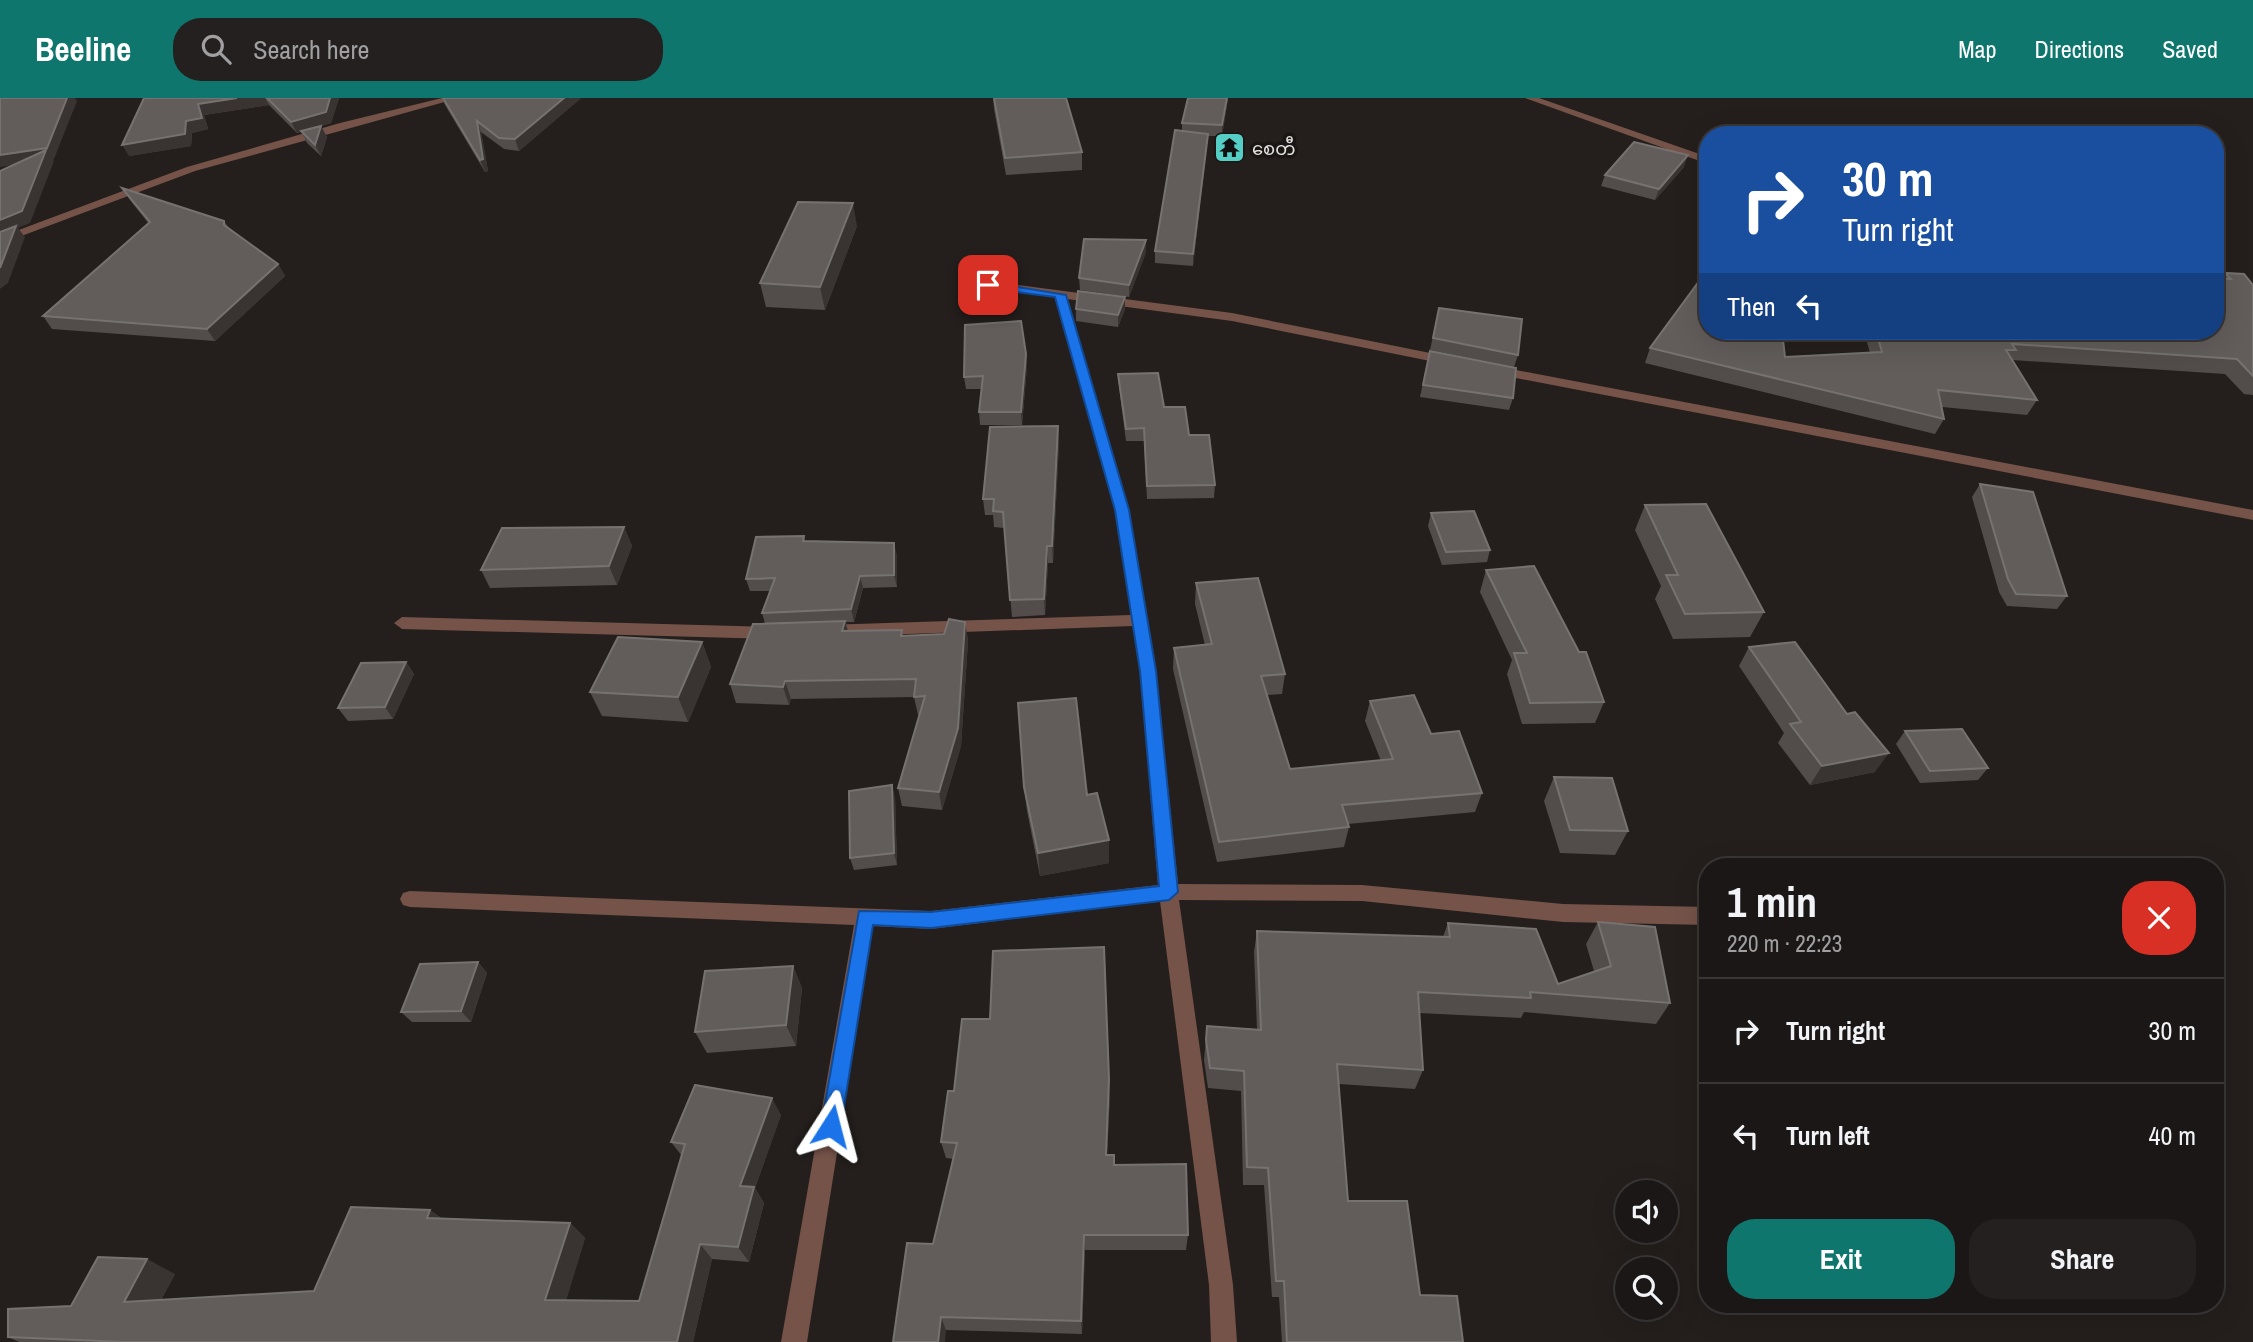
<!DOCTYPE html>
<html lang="en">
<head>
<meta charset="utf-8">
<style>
  :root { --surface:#1b1716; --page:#24201f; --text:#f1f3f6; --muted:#a09fa1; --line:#393635; --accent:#0f766e }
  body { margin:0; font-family:"Archivo Narrow","Noto Sans Myanmar",sans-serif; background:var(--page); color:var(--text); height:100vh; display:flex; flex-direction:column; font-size:26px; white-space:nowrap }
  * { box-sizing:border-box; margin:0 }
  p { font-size:23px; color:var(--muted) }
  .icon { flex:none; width:38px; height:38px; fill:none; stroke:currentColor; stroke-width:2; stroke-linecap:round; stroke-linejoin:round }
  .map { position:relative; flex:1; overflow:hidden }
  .side { position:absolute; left:1699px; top:760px; width:525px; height:455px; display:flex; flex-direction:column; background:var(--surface); border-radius:28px; box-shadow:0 7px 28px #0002,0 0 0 2px var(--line) }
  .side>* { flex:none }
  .guide { position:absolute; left:1699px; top:28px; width:525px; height:214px; border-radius:28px; box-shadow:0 7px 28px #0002,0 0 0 2px var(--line); background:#1a4fa0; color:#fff; overflow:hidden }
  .tools { position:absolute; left:1615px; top:1082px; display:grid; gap:14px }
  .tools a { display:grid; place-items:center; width:63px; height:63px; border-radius:50%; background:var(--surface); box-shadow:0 7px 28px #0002,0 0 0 2px var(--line); font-size:35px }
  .pin { position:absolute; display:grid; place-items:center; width:60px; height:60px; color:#fff; margin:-30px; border-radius:14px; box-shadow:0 4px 10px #0006 }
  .me { position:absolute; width:77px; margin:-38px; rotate:9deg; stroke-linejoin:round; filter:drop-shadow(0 0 5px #0008) }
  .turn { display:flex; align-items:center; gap:24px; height:147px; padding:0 28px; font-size:32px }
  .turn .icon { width:91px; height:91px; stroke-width:2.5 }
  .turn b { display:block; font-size:49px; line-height:60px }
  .then { display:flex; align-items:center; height:66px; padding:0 28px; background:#0003; gap:14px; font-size:26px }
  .round { display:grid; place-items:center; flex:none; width:74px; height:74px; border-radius:28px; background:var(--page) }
  .headline { display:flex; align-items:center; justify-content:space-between; height:119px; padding:0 28px }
  h1 { font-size:42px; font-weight:700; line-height:52px }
  .primary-button { display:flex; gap:14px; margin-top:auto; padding:14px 28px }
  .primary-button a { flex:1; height:80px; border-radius:28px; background:var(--accent); color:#fff; font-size:28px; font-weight:700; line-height:80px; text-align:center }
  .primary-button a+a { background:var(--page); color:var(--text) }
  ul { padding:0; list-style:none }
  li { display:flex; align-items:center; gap:21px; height:105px; padding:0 28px; border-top:2px solid var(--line) }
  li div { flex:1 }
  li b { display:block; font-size:26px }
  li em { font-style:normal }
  header { display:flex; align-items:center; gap:42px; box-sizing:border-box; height:98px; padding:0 35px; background:var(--accent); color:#fff }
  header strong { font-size:33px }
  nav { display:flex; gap:38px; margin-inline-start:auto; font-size:24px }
  .search { width:490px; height:63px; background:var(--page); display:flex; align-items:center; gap:18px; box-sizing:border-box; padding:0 24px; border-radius:28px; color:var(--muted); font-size:26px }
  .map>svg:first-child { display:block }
</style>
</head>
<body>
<header>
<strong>Beeline</strong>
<div class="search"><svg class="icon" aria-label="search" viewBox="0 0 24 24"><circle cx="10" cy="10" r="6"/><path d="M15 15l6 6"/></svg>Search here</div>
<nav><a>Map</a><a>Directions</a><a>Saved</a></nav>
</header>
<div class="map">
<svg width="2253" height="1244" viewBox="0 0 2253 1244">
  <rect width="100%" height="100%" fill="#241f1d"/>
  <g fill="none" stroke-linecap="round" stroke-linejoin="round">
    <!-- minor -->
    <g fill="#755348" fill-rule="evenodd">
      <polygon points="442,0 459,0 195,73 0,146 0,139 187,69 340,25"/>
      <polygon points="1525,0 1539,0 1708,59 1708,66"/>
      <polygon points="2216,176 2240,179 2253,196 2253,208 2249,207 2232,185 2216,183"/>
      <polygon points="988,183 1232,215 1450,259 1457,263 1450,267 1232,223 1067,201 1129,412 1156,573 1178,786 1362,787 1563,806 1708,809 1708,827 1563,824 1362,803 1179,802 1233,1187 1237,1244 1211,1244 1209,1187 1160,803 931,831 873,828 807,1244 781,1244 854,827 410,809 403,807 400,801 403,795 410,793 931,813 1158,787 1140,573 1133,528 825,539 817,533 825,527 1131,517 1115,412 1055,199 984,190 982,187"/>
      <polygon points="1495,268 2253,412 2253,422 1490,275 1490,269"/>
      <polygon points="402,519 772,529 780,535 772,541 402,531 394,525"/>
    </g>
  </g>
  <!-- wall -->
  <g fill="#524d4b">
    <polygon points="144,0 339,0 331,25 297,35 269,7 204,17 208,31 192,35 191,48 129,58"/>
    <polygon points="442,0 581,0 519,53 504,51 481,34 488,73 485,74 445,7"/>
    <polygon points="993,0 1066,0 1082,54 1082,72 1006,77 994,11"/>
    <polygon points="1228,0 1222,38 1208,38 1193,168 1155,165 1155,153 1182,33 1182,25"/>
    <polygon points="321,28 327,39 321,58 307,45 301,33"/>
    <polygon points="1684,69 1655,102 1601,88 1605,77"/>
    <polygon points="122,90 224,123 229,130 278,166 285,178 215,243 52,231 43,218 149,126 130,102"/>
    <polygon points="857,128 825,212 766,209 760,185"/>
    <polygon points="1146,154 1129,199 1080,192 1079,180"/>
    <polygon points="2225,175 2253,187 2253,297 2244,296 2225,276 2012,262 2037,302 2027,317 1942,309 1944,321 1935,336 1645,265 1650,250 1785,259 1870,255 1864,233 2216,233 2221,180"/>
    <polygon points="1439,210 1518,257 1514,269 1430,252"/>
    <polygon points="1076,211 1125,211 1118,229 1076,223"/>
    <polygon points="1430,253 1513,300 1509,312 1420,299"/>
    <polygon points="1026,256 1027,268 1022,327 980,327 979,314 982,291 966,291 964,279"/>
    <polygon points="1118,276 1164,309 1189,337 1215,387 1214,400 1147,401 1144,343 1126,343 1119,289"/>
    <polygon points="1059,344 1053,465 1048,465 1045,517 1012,519 1004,430 994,429 993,417 985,417 983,401"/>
    <polygon points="1980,386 2067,498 2057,511 2007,508 1999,494 1972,399"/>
    <polygon points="1645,407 1764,514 1750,539 1673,541 1655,501 1661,488 1635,432"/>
    <polygon points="1431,415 1490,452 1487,464 1442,467 1428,428"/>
    <polygon points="624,429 632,448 617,487 490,490 481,472"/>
    <polygon points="804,438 805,443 897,457 897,489 863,490 854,524 846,524 848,533 902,532 903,538 944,536 965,524 968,543 961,648 942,712 902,708 898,690 920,617 918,617 914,599 791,601 789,607 736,605 730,586 765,525 762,515 770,493 750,493 746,481"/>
    <polygon points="1486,472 1604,604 1595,625 1522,626 1507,576 1512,562 1480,494"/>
    <polygon points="1196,485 1285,576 1282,596 1267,597 1290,671 1381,663 1365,623 1370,603 1431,636 1482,695 1475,714 1348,726 1349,729 1344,749 1217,764 1173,571 1174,550 1205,547 1195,506"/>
    <polygon points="702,544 711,569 688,624 602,618 590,594"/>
    <polygon points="1749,549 1875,674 1810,687 1778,645 1784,635 1739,568"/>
    <polygon points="406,564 414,576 393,621 348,623 338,610"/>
    <polygon points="1905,633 1988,670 1978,682 1920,685 1896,646"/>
    <polygon points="1554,679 1628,733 1615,757 1560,755 1544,703"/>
    <polygon points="1024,689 1087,697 1109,742 1109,765 1040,778 1027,713"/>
    <polygon points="895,699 897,767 854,772 850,760"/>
    <polygon points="1598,824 1670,905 1656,926 1524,914 1521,920 1419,915 1423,972 1415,991 1339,986 1348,1103 1420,1197 1463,1244 1282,1244 1279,1199 1272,1199 1264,1087 1243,1087 1241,993 1208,990 1204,962 1207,928 1257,931 1254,854 1257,833 1443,839 1448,825 1558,886 1594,873 1586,846"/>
    <polygon points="478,864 487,875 471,924 412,924 401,914"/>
    <polygon points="793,868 802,890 796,948 707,955 695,934"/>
    <polygon points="1110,998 1107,1057 1114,1067 1188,1137 1186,1152 1085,1152 1082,1236 946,1232 893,1244 933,1146 954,1061 946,1060 941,1044"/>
    <polygon points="781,1017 755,1090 764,1105 749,1164 712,1161 693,1244 19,1244 8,1239 71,1208 175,1176 161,1202 314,1193 430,1112 441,1120 570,1125 585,1140 566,1202 639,1203 682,1058 671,1044"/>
  </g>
  <!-- shaded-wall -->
  <g fill="#393432">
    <polygon points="67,0 75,0 77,3 54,61 53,62 54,63 30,125 18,130 25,139 8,185 0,191 0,122 42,63 0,69 0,57"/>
    <polygon points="237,0 265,0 269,7 204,17 208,31 192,35 191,48 129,58 122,47 198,6"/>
    <polygon points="330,0 339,0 331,25 297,35 291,24"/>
    <polygon points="564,0 581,0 519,53 515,41"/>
    <polygon points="1227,0 1228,0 1222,38 1222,27"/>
    <polygon points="477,23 481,34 488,73 485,74 480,62"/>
    <polygon points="321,28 327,39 321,58 315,47"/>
    <polygon points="1208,36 1207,47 1193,168 1193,156"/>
    <polygon points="1688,57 1684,69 1655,102 1659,91"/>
    <polygon points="853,105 857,128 825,212 820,189"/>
    <polygon points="1146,142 1146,154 1129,199 1129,187"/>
    <polygon points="278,166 285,178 215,243 207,231"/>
    <polygon points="1125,199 1125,211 1118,229 1118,217"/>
    <polygon points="1026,256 1027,268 1022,327 1021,314"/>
    <polygon points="1058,328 1059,344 1053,465 1052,448"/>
    <polygon points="624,429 632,448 617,487 609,468"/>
    <polygon points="894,445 897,457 897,489 894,477"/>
    <polygon points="1047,448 1048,465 1045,517 1044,501"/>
    <polygon points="860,478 863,490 854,524 851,511"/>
    <polygon points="845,523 850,541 842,533"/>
    <polygon points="965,524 968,543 961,648 942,712 939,694"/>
    <polygon points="702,544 711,569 688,624 678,599"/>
    <polygon points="406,564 414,576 393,621 385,609"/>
    <polygon points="785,583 791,601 789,607 783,589"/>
    <polygon points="1889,655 1875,674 1810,687 1822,668"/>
    <polygon points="892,687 895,699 897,767 894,755"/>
    <polygon points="1109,742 1109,765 1040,778 1038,755"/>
    <polygon points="478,864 487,875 471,924 461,913"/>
    <polygon points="793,868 802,890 796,948 786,927"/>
    <polygon points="1109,981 1110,998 1106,1074 1106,1057"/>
    <polygon points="772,1000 781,1017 755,1090 764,1105 749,1164 738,1149 740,1088"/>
    <polygon points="430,1112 449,1127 427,1120"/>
    <polygon points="570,1125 585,1140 562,1216 545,1202"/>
    <polygon points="1084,1137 1085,1152 1082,1236 1081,1223"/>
    <polygon points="700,1146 712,1161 693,1244 677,1244"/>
    <polygon points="147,1161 175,1176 152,1218 124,1204"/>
    <polygon points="941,1219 946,1232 945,1244 938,1244"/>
  </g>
  <!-- building -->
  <g fill="#625d5b" stroke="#767270" stroke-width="2">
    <polygon points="0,0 67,0 47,50 0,57"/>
    <polygon points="144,0 237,0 198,6 202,20 186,23 185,36 122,47"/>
    <polygon points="267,0 330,0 326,14 291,24"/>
    <polygon points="443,0 564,0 515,41 499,40 477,23 483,61 480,62"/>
    <polygon points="994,0 1066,0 1082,54 1005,60"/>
    <polygon points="1188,0 1227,0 1222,27 1182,25"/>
    <polygon points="321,28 315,47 301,33"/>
    <polygon points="1175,32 1208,36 1193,156 1155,153"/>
    <polygon points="1634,44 1688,57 1659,91 1605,77"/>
    <polygon points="46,52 22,113 0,122 0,73"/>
    <polygon points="122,90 224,123 224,127 278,166 207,231 43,218 150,124"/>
    <polygon points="798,104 853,105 820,189 760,185"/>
    <polygon points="16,128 0,170 0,134"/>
    <polygon points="1084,141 1146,142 1129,187 1079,180"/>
    <polygon points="1708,171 1708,233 1782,233 1785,259 1882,254 1876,233 2216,233 2216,180 2231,181 2225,175 2244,176 2253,187 2253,278 2237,261 2012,246 2016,252 2006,252 2037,302 1938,292 1944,321 1650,250"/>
    <polygon points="1078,193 1125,199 1118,217 1076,211"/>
    <polygon points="1439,210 1522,221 1518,257 1433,240"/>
    <polygon points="1021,223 1026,256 1021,314 979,314 983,278 964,279 965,227"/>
    <polygon points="1430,253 1516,270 1513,300 1423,287"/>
    <polygon points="1158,275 1164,309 1185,309 1189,337 1209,337 1215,387 1147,388 1144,330 1126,331 1118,276"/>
    <polygon points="1058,328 1052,448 1047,448 1044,501 1010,502 1003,414 993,413 994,401 983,401 990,329"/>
    <polygon points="1980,386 2033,394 2067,498 2016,496 2008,481"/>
    <polygon points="1706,406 1764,514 1685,516 1666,477 1678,477 1645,407"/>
    <polygon points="1474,413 1490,452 1446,454 1431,415"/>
    <polygon points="624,429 609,468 481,472 502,430"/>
    <polygon points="804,438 803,443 894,445 894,477 860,478 851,511 762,515 775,480 746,481 756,439"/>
    <polygon points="1534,468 1579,554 1586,554 1604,604 1530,605 1514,555 1527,555 1486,472"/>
    <polygon points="1258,480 1285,576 1261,578 1290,671 1393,661 1370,603 1414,597 1431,636 1459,633 1482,695 1342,707 1349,729 1219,744 1174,550 1212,546 1196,485"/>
    <polygon points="949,521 965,524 958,630 939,694 898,690 925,598 914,599 916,581 785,583 783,589 730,586 753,526 845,523 842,533 902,532 901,538 944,536"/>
    <polygon points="618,539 702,544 678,599 590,594"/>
    <polygon points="1795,544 1847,616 1855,614 1889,655 1822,668 1790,626 1801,624 1749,549"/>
    <polygon points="406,564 385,609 338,610 361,565"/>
    <polygon points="1076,600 1087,697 1097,695 1109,742 1038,755 1024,689 1018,605"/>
    <polygon points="1962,631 1988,670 1930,673 1905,633"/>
    <polygon points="1554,679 1612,680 1628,733 1570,732"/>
    <polygon points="892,687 894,755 850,760 849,693"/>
    <polygon points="1598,824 1655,829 1670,905 1530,894 1531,900 1418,894 1423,972 1337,966 1348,1103 1407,1103 1420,1197 1457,1198 1463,1244 1287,1244 1284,1183 1276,1183 1268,1070 1247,1069 1244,973 1210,970 1206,942 1207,928 1261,932 1257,833 1450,839 1448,825 1536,831 1558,886 1611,868"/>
    <polygon points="1104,849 1109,981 1106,1057 1114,1057 1114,1067 1186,1066 1188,1137 1084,1137 1081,1223 941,1219 938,1244 893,1244 907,1145 933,1146 957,1045 941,1044 948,993 954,993 962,921 990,921 993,853"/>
    <polygon points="478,864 461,913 401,914 420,866"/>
    <polygon points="793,868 786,927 695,934 705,873"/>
    <polygon points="695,987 772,1000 740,1088 754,1089 738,1149 700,1146 677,1244 124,1244 8,1239 8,1211 71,1208 98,1159 147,1161 124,1204 314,1193 351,1109 430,1112 427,1120 570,1125 545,1202 639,1203 685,1046 671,1044"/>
  </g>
  <!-- route -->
  <polygon fill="#1a73e8" stroke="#114b97" stroke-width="2" points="988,184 1066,197 1129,412 1156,573 1178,794 1169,802 931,830 873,827 841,1028 838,1035 831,1038 824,1035 821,1028 859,813 931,814 1159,788 1140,573 1115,412 1055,199 984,190 984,185"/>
  <!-- icons -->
  <defs>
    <symbol id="temple-square" viewBox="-11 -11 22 22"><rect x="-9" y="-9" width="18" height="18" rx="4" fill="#55cec5" stroke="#1a1614"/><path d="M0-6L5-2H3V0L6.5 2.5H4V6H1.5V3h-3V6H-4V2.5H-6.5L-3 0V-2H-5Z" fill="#111"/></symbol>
  </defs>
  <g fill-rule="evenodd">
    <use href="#temple-square" x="1212" y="32" width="35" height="35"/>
  </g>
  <g text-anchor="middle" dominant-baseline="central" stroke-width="7" stroke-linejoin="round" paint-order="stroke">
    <!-- far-poi labels -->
    <g font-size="18" fill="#e5e2e1" stroke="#1a1614" text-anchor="start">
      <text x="1252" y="50">စေတီ</text>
    </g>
  </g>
</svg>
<div class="tools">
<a><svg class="icon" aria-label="sound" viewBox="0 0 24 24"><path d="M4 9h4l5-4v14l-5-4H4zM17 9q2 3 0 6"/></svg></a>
<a><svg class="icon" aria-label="search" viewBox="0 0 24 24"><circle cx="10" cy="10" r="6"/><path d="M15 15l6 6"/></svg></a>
</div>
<div class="pin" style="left:988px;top:187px;background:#d93025"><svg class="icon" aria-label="arrive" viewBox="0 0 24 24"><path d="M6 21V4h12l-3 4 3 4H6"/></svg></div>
<svg class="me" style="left:831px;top:1028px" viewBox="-20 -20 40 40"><path d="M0-17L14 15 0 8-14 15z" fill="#1a73e8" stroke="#fff" stroke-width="4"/></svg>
<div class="guide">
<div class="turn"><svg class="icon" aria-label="right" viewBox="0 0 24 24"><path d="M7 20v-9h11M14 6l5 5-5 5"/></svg><div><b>30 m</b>Turn right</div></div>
<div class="then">Then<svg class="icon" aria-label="left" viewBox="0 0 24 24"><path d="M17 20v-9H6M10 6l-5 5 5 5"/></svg></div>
</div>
<section class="side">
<div class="headline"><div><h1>1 min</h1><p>220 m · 22:23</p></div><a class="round" style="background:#d93025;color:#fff"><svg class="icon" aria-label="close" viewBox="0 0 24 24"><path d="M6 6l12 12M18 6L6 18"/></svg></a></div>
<ul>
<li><svg class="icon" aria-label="right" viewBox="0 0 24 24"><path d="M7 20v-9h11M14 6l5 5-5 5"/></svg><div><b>Turn right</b></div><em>30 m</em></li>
<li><svg class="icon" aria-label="left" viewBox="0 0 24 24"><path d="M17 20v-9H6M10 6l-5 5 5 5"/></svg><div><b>Turn left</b></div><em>40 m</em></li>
</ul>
<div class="primary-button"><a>Exit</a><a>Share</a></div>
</section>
</div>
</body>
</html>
